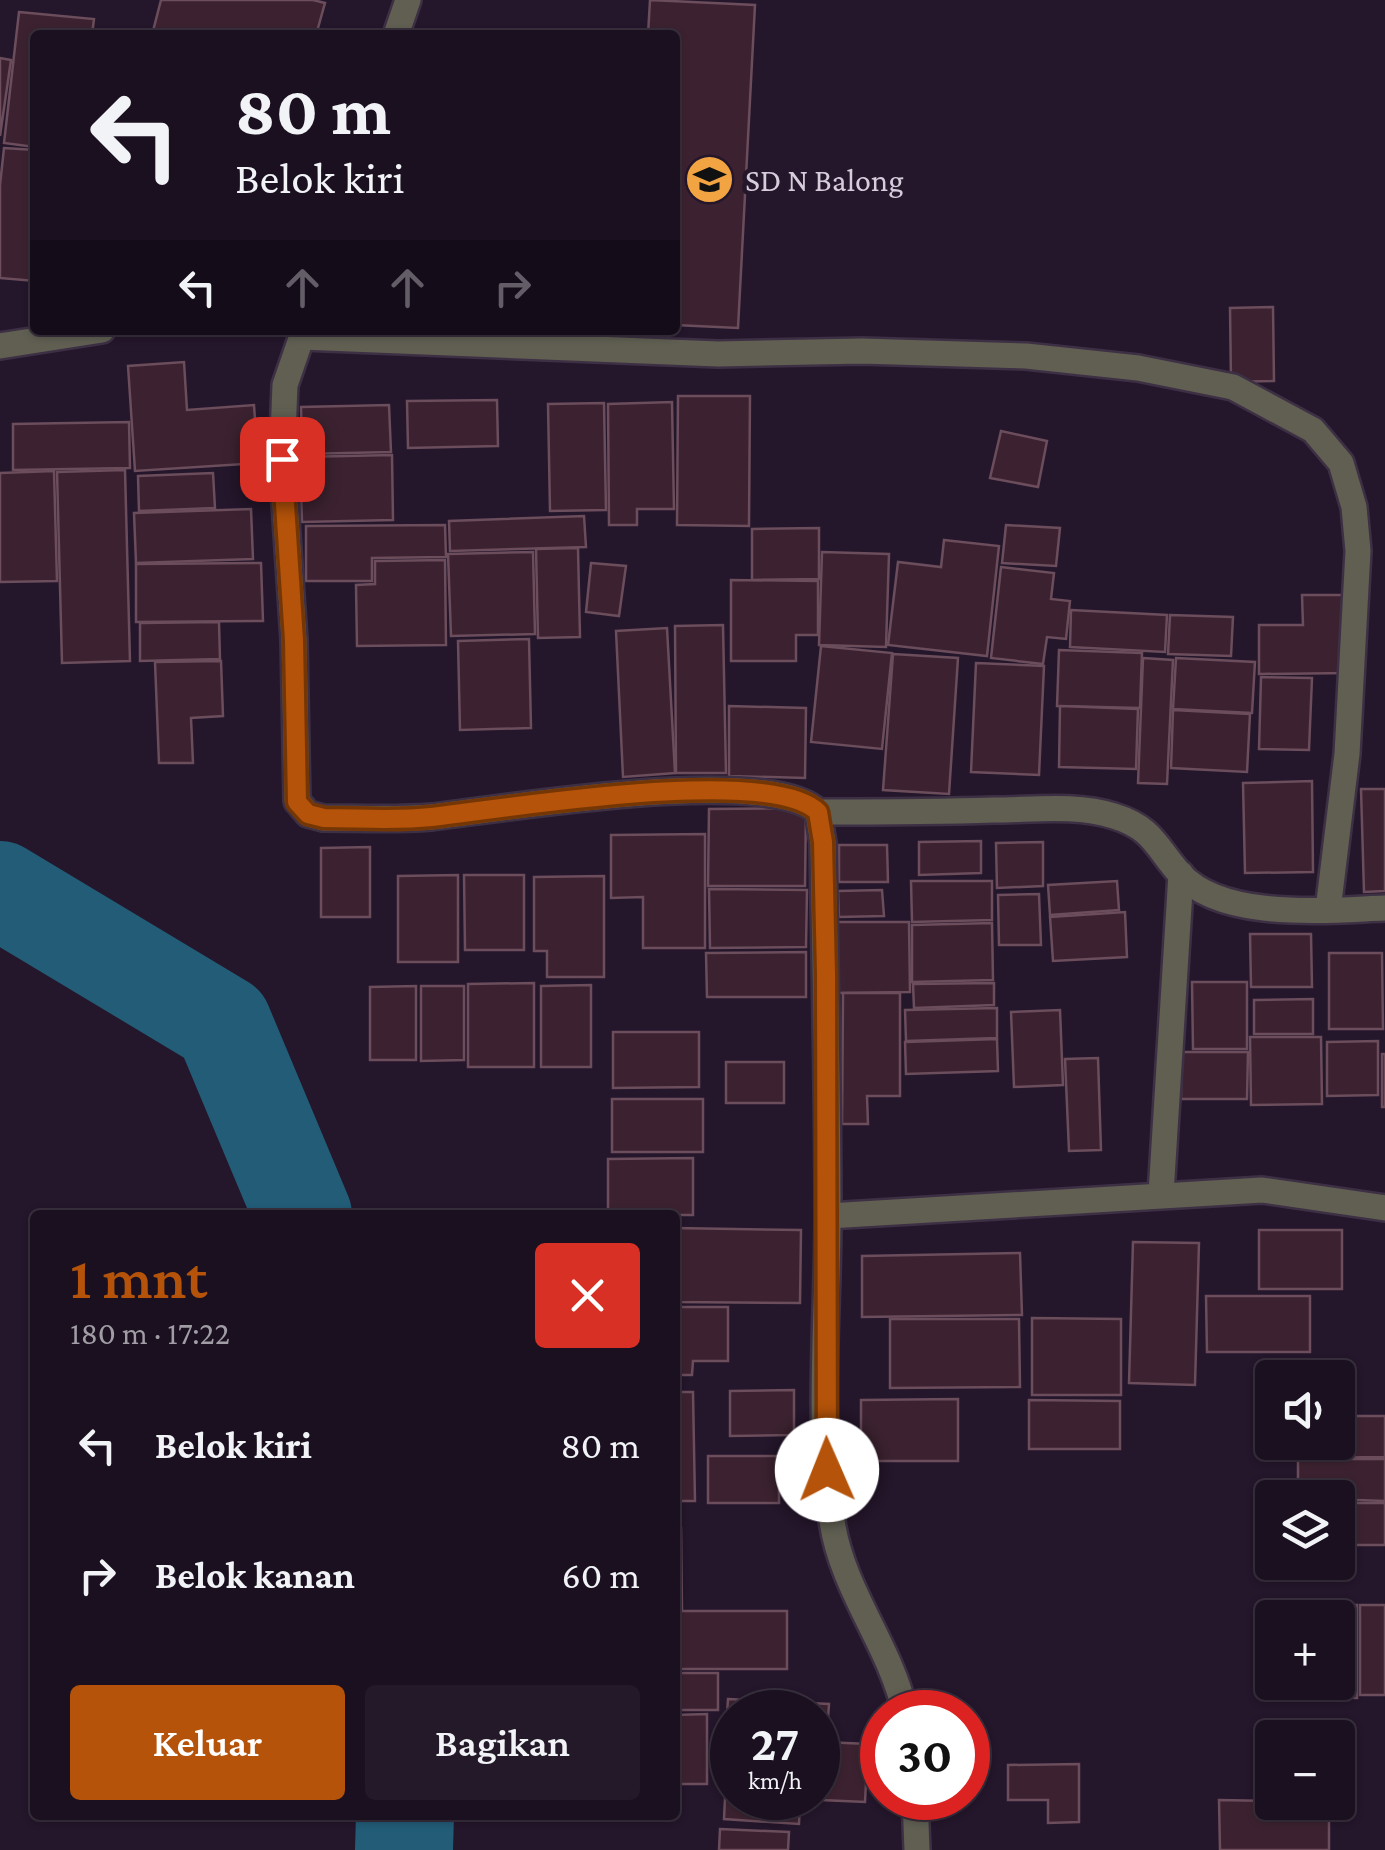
<!DOCTYPE html>
<html lang="id">
<head>
<meta charset="utf-8">
<style>
  :root { --surface:#1b1020; --page:#241929; --text:#f1f3f6; --muted:#a09da5; --line:#39303e; --accent:#b45309 }
  body { margin:0; font-family:"Crimson Pro",serif; background:var(--page); color:var(--text); height:100vh; display:flex; flex-direction:column; font-size:38px; white-space:nowrap }
  * { box-sizing:border-box; margin:0 }
  p { font-size:32px; color:var(--muted) }
  .icon { flex:none; width:55px; height:55px; fill:none; stroke:currentColor; stroke-width:2; stroke-linecap:round; stroke-linejoin:round }
  .map { position:relative; flex:1; overflow:hidden }
  .panel { position:absolute; left:30px; top:1210px; width:650px; height:610px; display:flex; flex-direction:column; background:var(--surface); border-radius:10px; box-shadow:0 2px 8px #0004,0 0 0 2px var(--line) }
  .panel>* { flex:none }
  .hud { position:absolute; left:30px; top:30px; width:650px; height:305px; border-radius:10px; box-shadow:0 2px 8px #0004,0 0 0 2px var(--line); background:#1b1020; color:var(--text); overflow:hidden }
  .controls { position:absolute; left:1255px; top:1360px; display:grid; gap:20px }
  .controls a { display:grid; place-items:center; width:100px; height:100px; border-radius:10px; background:var(--surface); box-shadow:0 2px 8px #0004,0 0 0 2px var(--line); font-size:50px }
  .speed { position:absolute; left:710px; top:1690px; display:flex; gap:20px; font-size:50px; font-weight:700; text-align:center }
  .speed>* { display:grid; place-content:center; width:130px; height:130px; border-radius:50%; background:var(--surface); box-shadow:0 2px 8px #0004,0 0 0 2px var(--line); line-height:1 }
  .speed small { font-size:25px; font-weight:400 }
  .speed .limit { border:15px solid #d22; background:#fff; color:#111 }
  .pin { position:absolute; display:grid; place-items:center; width:85px; height:85px; color:#fff; margin:-42px; border-radius:20px; box-shadow:0 5px 15px #0006 }
  .me { position:absolute; width:110px; margin:-55px; rotate:359deg; stroke-linejoin:round; filter:drop-shadow(0 0 8px #0008) }
  .turn { display:flex; align-items:center; gap:35px; height:210px; padding:0 40px; font-size:45px }
  .turn .icon { width:130px; height:130px; stroke-width:2.5 }
  .turn b { display:block; font-size:70px; line-height:85px }
  .lanes { display:flex; align-items:center; height:95px; padding:0 40px; background:#0003; justify-content:center; gap:50px; direction:ltr }
  .lanes .off { opacity:.35 }
  .round { display:grid; place-items:center; flex:none; width:105px; height:105px; border-radius:10px; background:var(--page) }
  .head { display:flex; align-items:center; justify-content:space-between; height:170px; padding:0 40px }
  h1 { font-size:60px; font-weight:600; line-height:75px; color:var(--accent) }
  .action { display:flex; gap:20px; margin-top:auto; padding:20px 40px }
  .action a { flex:1; height:115px; border-radius:10px; background:var(--accent); color:#fff; font-size:40px; font-weight:600; line-height:115px; text-align:center }
  .action a+a { background:var(--page); color:var(--text) }
  ul { padding:0; list-style:none }
  li { display:flex; align-items:center; gap:30px; height:130px; padding:0 40px }
  li div { flex:1 }
  li b { display:block; font-size:38px }
  li em { font-style:normal }
  .map>svg:first-child { display:block }
</style>
</head>
<body>
<div class="map">
<svg width="1385" height="1850" viewBox="0 0 1385 1850">
  <rect width="100%" height="100%" fill="#24162b"/>
  <g fill="none" stroke-linecap="round" stroke-linejoin="round">
    <!-- river -->
    <g stroke="#225c77" stroke-width="98">
      <polyline points="0,890 223,1024 303,1215"/>
      <polyline points="404,1850 405,1815"/>
    </g>
  </g>
  <!-- building -->
  <g fill="#3c2230" stroke="#6b4d5c" stroke-width="2.5">
    <polygon points="161,0 313,0 325,3 316,35 152,35"/>
    <polygon points="650,0 755,5 738,328 675,325 675,35 648,35"/>
    <polygon points="19,12 94,19 92,35 35,35 35,147 4,143"/>
    <polygon points="0,58 11,60 0,136"/>
    <polygon points="4,148 35,150 35,281 0,278 0,185"/>
    <polygon points="1273,307 1274,381 1231,382 1230,308"/>
    <polygon points="184,362 187,410 254,405 258,463 135,471 128,366"/>
    <polygon points="678,396 750,396 749,526 677,525"/>
    <polygon points="497,400 498,446 408,448 407,401"/>
    <polygon points="672,402 674,509 637,509 637,525 609,525 608,404"/>
    <polygon points="604,403 606,510 550,511 548,404"/>
    <polygon points="389,405 391,452 302,454 301,407"/>
    <polygon points="129,422 130,468 13,470 13,424"/>
    <polygon points="1001,431 1047,441 1038,487 990,478"/>
    <polygon points="392,455 393,520 302,522 300,457"/>
    <polygon points="125,470 130,661 62,663 57,472"/>
    <polygon points="54,471 57,581 0,582 0,473"/>
    <polygon points="213,473 215,508 139,511 138,476"/>
    <polygon points="251,509 253,559 136,563 134,513"/>
    <polygon points="584,516 586,547 450,551 449,521"/>
    <polygon points="445,525 446,557 372,558 372,581 306,581 306,526"/>
    <polygon points="1006,525 1060,528 1056,566 1002,563"/>
    <polygon points="819,528 819,579 752,580 752,529"/>
    <polygon points="944,540 999,546 987,656 888,645 898,562 941,567"/>
    <polygon points="578,548 580,637 538,638 536,549"/>
    <polygon points="533,552 535,634 451,636 448,554"/>
    <polygon points="822,552 889,554 886,647 819,645"/>
    <polygon points="445,560 446,645 357,646 356,585 375,584 375,561"/>
    <polygon points="261,563 263,621 136,622 136,564"/>
    <polygon points="591,563 626,566 619,616 586,612"/>
    <polygon points="1001,567 1054,573 1051,599 1070,601 1066,639 1047,637 1043,664 991,658"/>
    <polygon points="731,580 818,581 818,635 796,635 796,661 731,661"/>
    <polygon points="1302,595 1347,595 1348,673 1259,674 1259,625 1303,625"/>
    <polygon points="1071,610 1167,615 1165,652 1070,647"/>
    <polygon points="1170,615 1233,617 1231,656 1168,654"/>
    <polygon points="219,622 220,659 140,661 140,623"/>
    <polygon points="723,625 726,773 676,773 675,626"/>
    <polygon points="667,628 675,773 623,777 616,631"/>
    <polygon points="529,639 531,728 460,730 458,641"/>
    <polygon points="821,646 892,653 882,749 811,742"/>
    <polygon points="1059,650 1142,653 1140,708 1057,706"/>
    <polygon points="893,654 958,658 949,794 883,790"/>
    <polygon points="1143,658 1173,660 1167,784 1138,783"/>
    <polygon points="1176,658 1255,662 1252,713 1173,709"/>
    <polygon points="221,661 223,716 191,718 193,763 159,763 155,662"/>
    <polygon points="976,663 1044,666 1039,775 971,772"/>
    <polygon points="1261,677 1312,678 1309,750 1259,749"/>
    <polygon points="729,706 806,708 805,778 729,776"/>
    <polygon points="1060,706 1138,709 1136,769 1059,767"/>
    <polygon points="1173,710 1250,714 1247,772 1171,768"/>
    <polygon points="1312,781 1313,872 1245,873 1243,783"/>
    <polygon points="1361,789 1385,789 1385,891 1364,892"/>
    <polygon points="806,808 805,886 708,886 709,809"/>
    <polygon points="705,834 705,948 643,948 643,897 611,898 611,835"/>
    <polygon points="981,841 981,873 919,875 919,842"/>
    <polygon points="1043,842 1043,886 997,888 996,843"/>
    <polygon points="839,845 887,845 888,882 839,882"/>
    <polygon points="370,847 370,917 321,917 321,848"/>
    <polygon points="458,875 458,962 398,962 398,876"/>
    <polygon points="464,875 524,875 524,950 465,950"/>
    <polygon points="604,876 604,977 547,977 547,951 534,951 534,877"/>
    <polygon points="911,881 992,881 992,920 912,922"/>
    <polygon points="1117,881 1119,910 1050,915 1048,885"/>
    <polygon points="709,889 807,890 806,947 710,948"/>
    <polygon points="882,890 884,916 839,917 838,891"/>
    <polygon points="1039,894 1041,945 999,945 998,895"/>
    <polygon points="1125,912 1127,957 1053,961 1050,917"/>
    <polygon points="837,922 909,922 910,992 838,993"/>
    <polygon points="992,923 993,980 912,982 912,925"/>
    <polygon points="1250,934 1311,934 1312,987 1251,987"/>
    <polygon points="806,952 806,997 707,997 706,953"/>
    <polygon points="1329,953 1382,953 1383,1029 1329,1029"/>
    <polygon points="1192,982 1247,982 1247,1049 1193,1049"/>
    <polygon points="534,983 534,1067 468,1067 468,984"/>
    <polygon points="994,983 994,1005 914,1008 913,984"/>
    <polygon points="591,985 591,1067 541,1067 541,986"/>
    <polygon points="416,986 416,1060 370,1060 370,987"/>
    <polygon points="421,986 464,986 464,1060 421,1061"/>
    <polygon points="843,993 900,993 900,1096 867,1096 868,1124 842,1124"/>
    <polygon points="1313,999 1313,1034 1254,1034 1254,1000"/>
    <polygon points="997,1008 997,1038 906,1041 905,1010"/>
    <polygon points="1060,1010 1063,1085 1014,1087 1011,1012"/>
    <polygon points="613,1032 699,1032 699,1087 613,1088"/>
    <polygon points="1250,1037 1321,1037 1322,1104 1251,1105"/>
    <polygon points="997,1039 998,1071 906,1074 905,1042"/>
    <polygon points="1378,1041 1378,1095 1327,1096 1327,1042"/>
    <polygon points="1181,1052 1248,1052 1247,1099 1181,1099"/>
    <rect x="1382" y="1054" width="3" height="53"/>
    <polygon points="1098,1058 1101,1150 1069,1151 1065,1059"/>
    <rect x="726" y="1062" width="58" height="41"/>
    <rect x="612" y="1099" width="91" height="53"/>
    <polygon points="693,1158 693,1215 608,1215 608,1159"/>
    <polygon points="675,1228 801,1230 800,1303 675,1302"/>
    <rect x="1259" y="1230" width="83" height="59"/>
    <polygon points="1133,1242 1199,1243 1195,1385 1129,1383"/>
    <polygon points="1020,1253 1022,1315 862,1317 862,1256"/>
    <polygon points="1206,1296 1310,1296 1310,1352 1207,1352"/>
    <polygon points="675,1307 728,1307 728,1361 693,1361 692,1375 675,1375"/>
    <polygon points="1032,1318 1121,1319 1121,1395 1032,1395"/>
    <polygon points="890,1319 1019,1319 1020,1387 890,1388"/>
    <polygon points="794,1390 794,1435 730,1436 730,1391"/>
    <polygon points="675,1392 693,1392 695,1501 675,1501"/>
    <polygon points="958,1399 958,1461 861,1461 861,1400"/>
    <polygon points="1029,1400 1120,1401 1120,1449 1029,1449"/>
    <polygon points="1338,1416 1385,1416 1385,1457 1298,1458 1298,1442 1338,1442"/>
    <rect x="708" y="1456" width="71" height="47"/>
    <polygon points="1298,1459 1385,1459 1385,1501 1298,1498"/>
    <rect x="1338" y="1503" width="47" height="42"/>
    <polygon points="675,1528 681,1528 682,1610 675,1610"/>
    <polygon points="1307,1604 1357,1605 1357,1698 1308,1697 1308,1682 1338,1682 1338,1618 1307,1618"/>
    <rect x="1360" y="1605" width="25" height="90"/>
    <rect x="675" y="1611" width="112" height="58"/>
    <rect x="675" y="1673" width="43" height="37"/>
    <polygon points="728,1699 829,1704 827,1734 818,1734 818,1712 732,1712 732,1730 726,1730"/>
    <polygon points="707,1714 707,1784 675,1784 675,1715"/>
    <polygon points="728,1735 732,1735 732,1798 817,1798 816,1801 800,1800 799,1824 724,1819"/>
    <polygon points="824,1742 868,1744 865,1802 821,1800"/>
    <polygon points="1079,1764 1079,1822 1048,1823 1048,1800 1008,1800 1008,1765"/>
    <polygon points="1219,1800 1329,1802 1329,1850 1220,1850"/>
    <polygon points="720,1829 789,1832 788,1850 719,1850"/>
  </g>
  <g fill="none" stroke-linecap="round" stroke-linejoin="round">
    <defs>
      <g id="minor">
        <polyline points="396,35 408,0"/>
        <path d="M 304,330 L 285,385 L 282,459 L 294,640 L 297,801 L 308,814 L 323,818 C 359,818 396,820 431,817 C 503,809 770,764 818,812 L 823,843 C 825,967 828,1092 828,1216 C 828,1317 817,1421 832,1521 C 842,1590 890,1645 905,1712"/>
        <polyline points="302,337 718,354 862,351 1026,356 1138,368 1233,387 1313,430 1341,463 1354,507 1358,551 1347,754 1328,910"/>
        <polyline points="0,346 102,330"/>
        <path d="M 818,812 C 876,812 935,812 993,810 C 1032,810 1076,804 1114,816 C 1153,828 1156,847 1180,874 C 1223,921 1327,910 1385,908"/>
        <polyline points="1161,1194 1181,874"/>
        <polyline points="828,1216 1262,1190 1385,1208"/>
        <polyline points="915,1798 917,1850"/>
      </g>
    </defs>
    <!-- minor casing -->
    <use href="#minor" stroke="#3d3044" stroke-width="30"/>
    <!-- minor -->
    <use href="#minor" stroke="#605f52" stroke-width="25"/>
  </g>
  <g fill="none" stroke-linecap="round" stroke-linejoin="round">
    <defs>
      <path id="route" d="M 282,459 L 294,640 L 297,802 L 308,814 L 324,818 C 359,818 396,821 431,817 C 503,809 770,764 818,812 L 823,842 L 826,974 L 827,1470"/>
    </defs>
    <!-- route casing -->
    <use href="#route" stroke="#753606" stroke-width="25"/>
    <!-- route -->
    <use href="#route" stroke="#b45309" stroke-width="18"/>
  </g>
  <!-- icons -->
  <defs>
    <symbol id="school-disc" viewBox="-11 -11 22 22"><circle r="9.5" fill="#f3a442" stroke="#24162b"/><path d="M0-5L7-2L0 1L-7-2ZM-4 1L0 2.5L4 1V4Q0 6-4 4Z" fill="#111"/></symbol>
  </defs>
  <g fill-rule="evenodd">
    <use href="#school-disc" x="682" y="152" width="55" height="55"/>
  </g>
  <g text-anchor="middle" dominant-baseline="central" stroke-width="9" stroke-linejoin="round" paint-order="stroke">
    <!-- poi labels -->
    <g font-size="32" fill="#d6cddc" stroke="#24162b" text-anchor="start">
      <text x="745" y="180">SD N Balong</text>
    </g>
  </g>
</svg>
<div class="controls">
<a><svg class="icon" aria-label="sound" viewBox="0 0 24 24"><path d="M4 9h4l5-4v14l-5-4H4zM17 9q2 3 0 6"/></svg></a>
<a><svg class="icon" aria-label="layers" viewBox="0 0 24 24"><path d="M12 4l9 5-9 5-9-5zM3 14l9 5 9-5"/></svg></a>
<a>+</a>
<a>−</a>
</div>
<div class="speed"><div>27<small>km/h</small></div><div class="limit">30</div></div>
<div class="pin" style="left:282px;top:459px;background:#d93025"><svg class="icon" aria-label="arrive" viewBox="0 0 24 24"><path d="M6 21V4h12l-3 4 3 4H6"/></svg></div>
<svg class="me" style="left:827px;top:1470px" viewBox="-20 -20 40 40"><circle r="19" fill="#fff"/><path d="M0-13L10 11 0 6-10 11z" fill="#b45309"/></svg>
<div class="hud">
<div class="turn"><svg class="icon" aria-label="left" viewBox="0 0 24 24"><path d="M17 20v-9H6M10 6l-5 5 5 5"/></svg><div><b>80 m</b>Belok kiri</div></div>
<div class="lanes"><svg class="icon" aria-label="left" viewBox="0 0 24 24"><path d="M17 20v-9H6M10 6l-5 5 5 5"/></svg><svg class="icon off" aria-label="ahead" viewBox="0 0 24 24"><path d="M12 20V5M6 11l6-6 6 6"/></svg><svg class="icon off" aria-label="ahead" viewBox="0 0 24 24"><path d="M12 20V5M6 11l6-6 6 6"/></svg><svg class="icon off" aria-label="right" viewBox="0 0 24 24"><path d="M7 20v-9h11M14 6l5 5-5 5"/></svg></div>
</div>
<section class="panel">
<div class="head"><div><h1>1 mnt</h1><p>180 m · 17:22</p></div><a class="round" style="background:#d93025;color:#fff"><svg class="icon" aria-label="close" viewBox="0 0 24 24"><path d="M6 6l12 12M18 6L6 18"/></svg></a></div>
<ul>
<li><svg class="icon" aria-label="left" viewBox="0 0 24 24"><path d="M17 20v-9H6M10 6l-5 5 5 5"/></svg><div><b>Belok kiri</b></div><em>80 m</em></li>
<li><svg class="icon" aria-label="right" viewBox="0 0 24 24"><path d="M7 20v-9h11M14 6l5 5-5 5"/></svg><div><b>Belok kanan</b></div><em>60 m</em></li>
</ul>
<div class="action"><a>Keluar</a><a>Bagikan</a></div>
</section>
</div>
</body>
</html>
